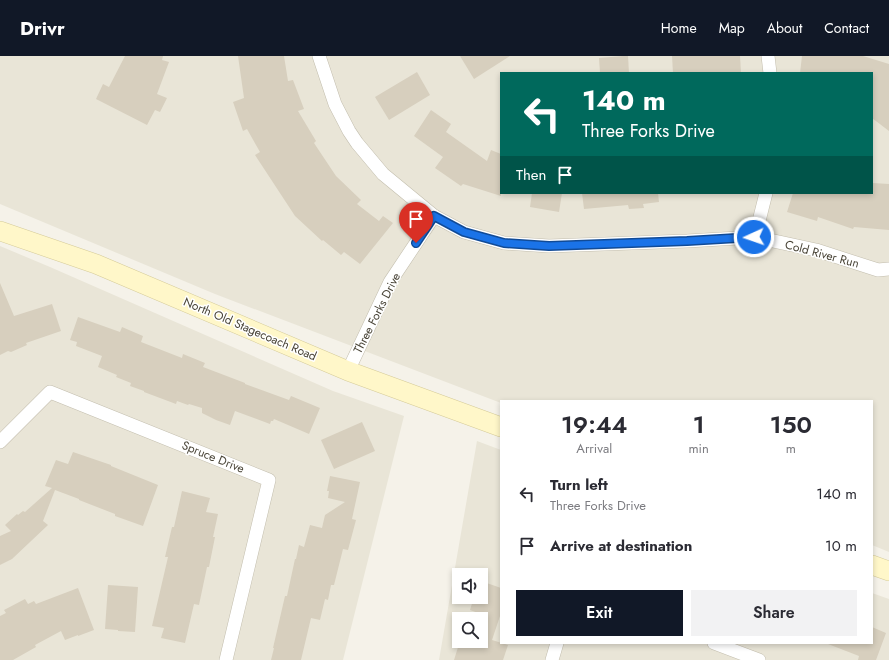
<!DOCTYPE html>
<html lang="en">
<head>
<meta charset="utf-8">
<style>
  :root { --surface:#fff; --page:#f2f2f3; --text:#2b2b33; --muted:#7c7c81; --accent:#111827 }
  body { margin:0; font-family:Jost,sans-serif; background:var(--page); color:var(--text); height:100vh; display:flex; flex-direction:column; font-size:15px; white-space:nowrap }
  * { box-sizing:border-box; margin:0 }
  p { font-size:13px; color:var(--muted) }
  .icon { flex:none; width:22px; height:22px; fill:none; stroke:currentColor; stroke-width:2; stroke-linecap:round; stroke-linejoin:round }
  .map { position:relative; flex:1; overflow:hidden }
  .sheet { position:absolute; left:500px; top:344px; width:373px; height:244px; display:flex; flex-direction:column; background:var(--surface); border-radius:0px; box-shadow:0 2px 6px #0003 }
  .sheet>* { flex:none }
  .top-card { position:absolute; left:500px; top:16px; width:373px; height:122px; border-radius:0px; box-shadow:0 2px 6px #0003; background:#00695c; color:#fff; overflow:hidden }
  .fabs { position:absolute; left:452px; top:512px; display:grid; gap:8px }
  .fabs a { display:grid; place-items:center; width:36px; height:36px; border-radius:0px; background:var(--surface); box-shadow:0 2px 6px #0003; font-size:20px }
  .pin { position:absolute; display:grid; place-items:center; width:34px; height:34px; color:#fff; margin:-41px -17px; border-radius:50% 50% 50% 0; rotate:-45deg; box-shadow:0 0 4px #0007 }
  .pin .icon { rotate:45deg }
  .me { position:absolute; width:44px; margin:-22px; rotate:267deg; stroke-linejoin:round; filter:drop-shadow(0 0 3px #0008) }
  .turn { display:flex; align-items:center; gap:14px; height:84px; padding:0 16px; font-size:18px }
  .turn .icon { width:52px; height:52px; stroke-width:2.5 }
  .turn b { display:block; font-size:28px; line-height:34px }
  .then { display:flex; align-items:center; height:38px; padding:0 16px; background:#0003; gap:8px; font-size:15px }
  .eta { display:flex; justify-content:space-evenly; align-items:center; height:68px; text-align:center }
  .eta b { font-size:24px; font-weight:600; line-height:28px }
  .action { display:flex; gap:8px; margin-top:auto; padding:8px 16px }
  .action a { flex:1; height:46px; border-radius:0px; background:var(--accent); color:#fff; font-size:16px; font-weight:600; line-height:46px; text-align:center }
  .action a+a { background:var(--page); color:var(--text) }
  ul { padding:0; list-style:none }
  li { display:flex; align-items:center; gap:12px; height:52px; padding:0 16px }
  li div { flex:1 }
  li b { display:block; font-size:15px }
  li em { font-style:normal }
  header { display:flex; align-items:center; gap:24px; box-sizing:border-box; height:56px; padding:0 20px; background:var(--accent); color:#fff }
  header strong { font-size:19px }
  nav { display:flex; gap:22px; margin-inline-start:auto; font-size:14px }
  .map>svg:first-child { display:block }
</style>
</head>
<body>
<header>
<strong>Drivr</strong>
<nav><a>Home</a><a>Map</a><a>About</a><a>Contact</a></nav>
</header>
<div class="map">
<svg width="889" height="604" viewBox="0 0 889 604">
  <rect width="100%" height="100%" fill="#f5f2e9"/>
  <!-- residential -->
  <g fill="#e9e5d7" fill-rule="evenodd">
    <path d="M 0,0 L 889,0 L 889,496 L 872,489 L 872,345 L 501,345 L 501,347 L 215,238 L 0,148 ZM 501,17 L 872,17 L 872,137 L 501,137 Z"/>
    <polygon points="0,190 50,211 333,335 404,360 343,604 0,604"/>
    <path d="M 477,385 L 501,394 L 501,587 L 872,587 L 872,537 L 889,543 L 889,604 L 439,604 ZM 459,519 L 481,519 L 481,541 L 459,541 ZM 459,563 L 481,563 L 481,585 L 459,585 Z"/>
  </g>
  <!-- building -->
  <g fill="#d7cfbe">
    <polygon points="125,0 163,0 162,4 169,6 157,38 167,42 160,56 155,54 147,69 96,43 103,28 109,31"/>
    <polygon points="238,0 284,0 288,25 293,24 304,53 298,55 316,85 314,87 336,120 361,144 357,148 379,165 383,160 393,167 360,208 344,196 341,199 323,184 322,185 295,160 255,99 260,96 247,73 243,75 233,46 244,42"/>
    <polygon points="460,0 510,0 474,23"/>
    <polygon points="623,0 628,0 629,17 600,17 599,2"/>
    <polygon points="672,0 740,0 741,17 673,17"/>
    <polygon points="802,0 863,0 889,8 889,75 872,62 872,17 800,17"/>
    <polygon points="417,16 430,39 389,64 375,41"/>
    <polygon points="431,54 451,68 446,76 487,105 491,94 501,98 501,140 463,128 461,130 435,112 443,101 414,80"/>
    <polygon points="873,127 889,128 889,174 854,171 853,173 818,161 817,165 787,156 793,137 872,137"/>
    <polygon points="532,137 562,137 559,156 530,151"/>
    <polygon points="582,137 658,137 659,146 643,148 644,152 629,153 628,149 584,153"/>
    <polygon points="0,227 14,260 52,248 61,275 26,287 27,289 11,296 8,295 0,299"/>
    <polygon points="78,261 120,276 122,271 143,280 141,286 182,302 183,298 205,307 203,311 245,327 245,328 289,344 291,340 320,352 309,378 274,363 273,365 271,365 270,368 235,355 230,369 216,364 202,357 202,352 189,348 188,349 177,345 176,348 144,336 144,335 130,330 131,327 116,321 117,319 98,311 102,300 76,290 77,286 70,284"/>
    <polygon points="362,366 375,395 334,413 321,384"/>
    <polygon points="73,396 111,409 111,410 158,429 143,470 115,460 115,458 79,444 79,443 55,434 43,465 48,469 12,503 0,509 0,480 11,475 5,469 17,458 18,459 23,455 25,456 52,432 45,430 56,404 68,408"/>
    <polygon points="330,420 360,426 352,463 356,464 348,494 343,493 334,529 331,529 328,544 325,543 320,564 311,562 301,604 271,604 274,592 273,592 285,540 287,540 295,503 296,503 299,489 304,491 310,469 322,472 325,459 345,446 328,442 329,435 327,435"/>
    <polygon points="182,435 210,442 206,456 218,458 213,481 215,481 209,511 207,511 199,549 194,548 185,587 161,582 164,572 152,570 168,501 165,501 172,471 174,471"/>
    <polygon points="481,525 501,532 501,557 492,584 508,589 503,604 454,604 460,585 481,585 481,558 470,554 474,541 481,541"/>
    <polygon points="108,529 138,531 135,576 118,575 118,574 105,573"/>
    <polygon points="78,532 94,574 78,580 78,579 65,584 61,575 35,589 36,591 13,604 0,604 0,560 6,557 4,554 25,543 28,548 34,545 36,548"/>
    <polygon points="872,571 886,577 876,604 858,604 859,600 828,588 828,587 872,587"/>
  </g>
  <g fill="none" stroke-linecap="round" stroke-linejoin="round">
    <defs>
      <g id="street">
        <polyline points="319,0 335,48 349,75 357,87 383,118 434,160 464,176 504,187 549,190 687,185 755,181 816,194 878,214 889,213"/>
        <polyline points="768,0 770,17"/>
        <polyline points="755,181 766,137"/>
        <polyline points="348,315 390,226 434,160"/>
        <polyline points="0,386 50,336 269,424 226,604"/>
        <polyline points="714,587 759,604"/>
        <polyline points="552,604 557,587"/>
      </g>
      <g id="secondary">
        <polyline points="0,175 96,208 348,315 501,371"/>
        <polyline points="872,509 889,515"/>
      </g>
    </defs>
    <!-- street casing -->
    <use href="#street" stroke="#c3beae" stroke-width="14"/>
    <!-- secondary casing -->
    <use href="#secondary" stroke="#d5cb99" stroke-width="20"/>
    <!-- street -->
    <use href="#street" stroke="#fff" stroke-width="13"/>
    <!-- secondary -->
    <use href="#secondary" stroke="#fff7c9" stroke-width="19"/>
  </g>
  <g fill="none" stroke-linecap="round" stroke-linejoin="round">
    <defs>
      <polyline id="route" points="416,187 434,160 464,176 504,187 549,190 687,185 754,181"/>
    </defs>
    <!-- route casing -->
    <use href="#route" stroke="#114b97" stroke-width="10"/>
    <!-- route -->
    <use href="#route" stroke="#1a73e8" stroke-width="7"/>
  </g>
  <g text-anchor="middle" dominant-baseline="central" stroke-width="3" stroke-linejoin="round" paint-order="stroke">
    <!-- street labels -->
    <g font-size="12" fill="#494437" stroke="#fff">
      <text transform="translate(822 198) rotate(15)">Cold River Run</text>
      <text transform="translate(377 257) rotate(-63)">Three Forks Drive</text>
      <text transform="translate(250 273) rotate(23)">North Old Stagecoach Road</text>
      <text transform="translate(213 401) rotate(22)">Spruce Drive</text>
    </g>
  </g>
</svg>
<div class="fabs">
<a><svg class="icon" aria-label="sound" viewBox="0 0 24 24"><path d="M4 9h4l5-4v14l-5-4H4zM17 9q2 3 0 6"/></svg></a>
<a><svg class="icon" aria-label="search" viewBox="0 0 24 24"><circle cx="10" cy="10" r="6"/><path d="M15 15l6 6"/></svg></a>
</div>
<div class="pin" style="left:416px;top:187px;background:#d93025"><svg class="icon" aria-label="arrive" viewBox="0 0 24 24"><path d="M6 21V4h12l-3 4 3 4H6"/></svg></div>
<svg class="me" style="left:754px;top:181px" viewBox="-20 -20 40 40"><circle r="17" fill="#1a73e8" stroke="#fff" stroke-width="3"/><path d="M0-11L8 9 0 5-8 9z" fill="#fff"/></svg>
<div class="top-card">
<div class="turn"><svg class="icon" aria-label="left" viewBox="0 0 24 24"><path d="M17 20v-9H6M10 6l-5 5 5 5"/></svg><div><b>140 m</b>Three Forks Drive</div></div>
<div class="then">Then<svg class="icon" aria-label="arrive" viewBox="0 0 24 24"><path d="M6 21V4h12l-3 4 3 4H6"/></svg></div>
</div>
<section class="sheet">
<div class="eta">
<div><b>19:44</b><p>Arrival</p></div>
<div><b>1</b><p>min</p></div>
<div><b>150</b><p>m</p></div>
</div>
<ul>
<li><svg class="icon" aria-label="left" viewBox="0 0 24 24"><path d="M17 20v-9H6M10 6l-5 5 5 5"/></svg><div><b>Turn left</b><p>Three Forks Drive</p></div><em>140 m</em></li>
<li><svg class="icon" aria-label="arrive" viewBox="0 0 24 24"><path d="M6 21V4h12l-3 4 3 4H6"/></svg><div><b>Arrive at destination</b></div><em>10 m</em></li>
</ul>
<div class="action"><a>Exit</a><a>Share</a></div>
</section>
</div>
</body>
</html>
